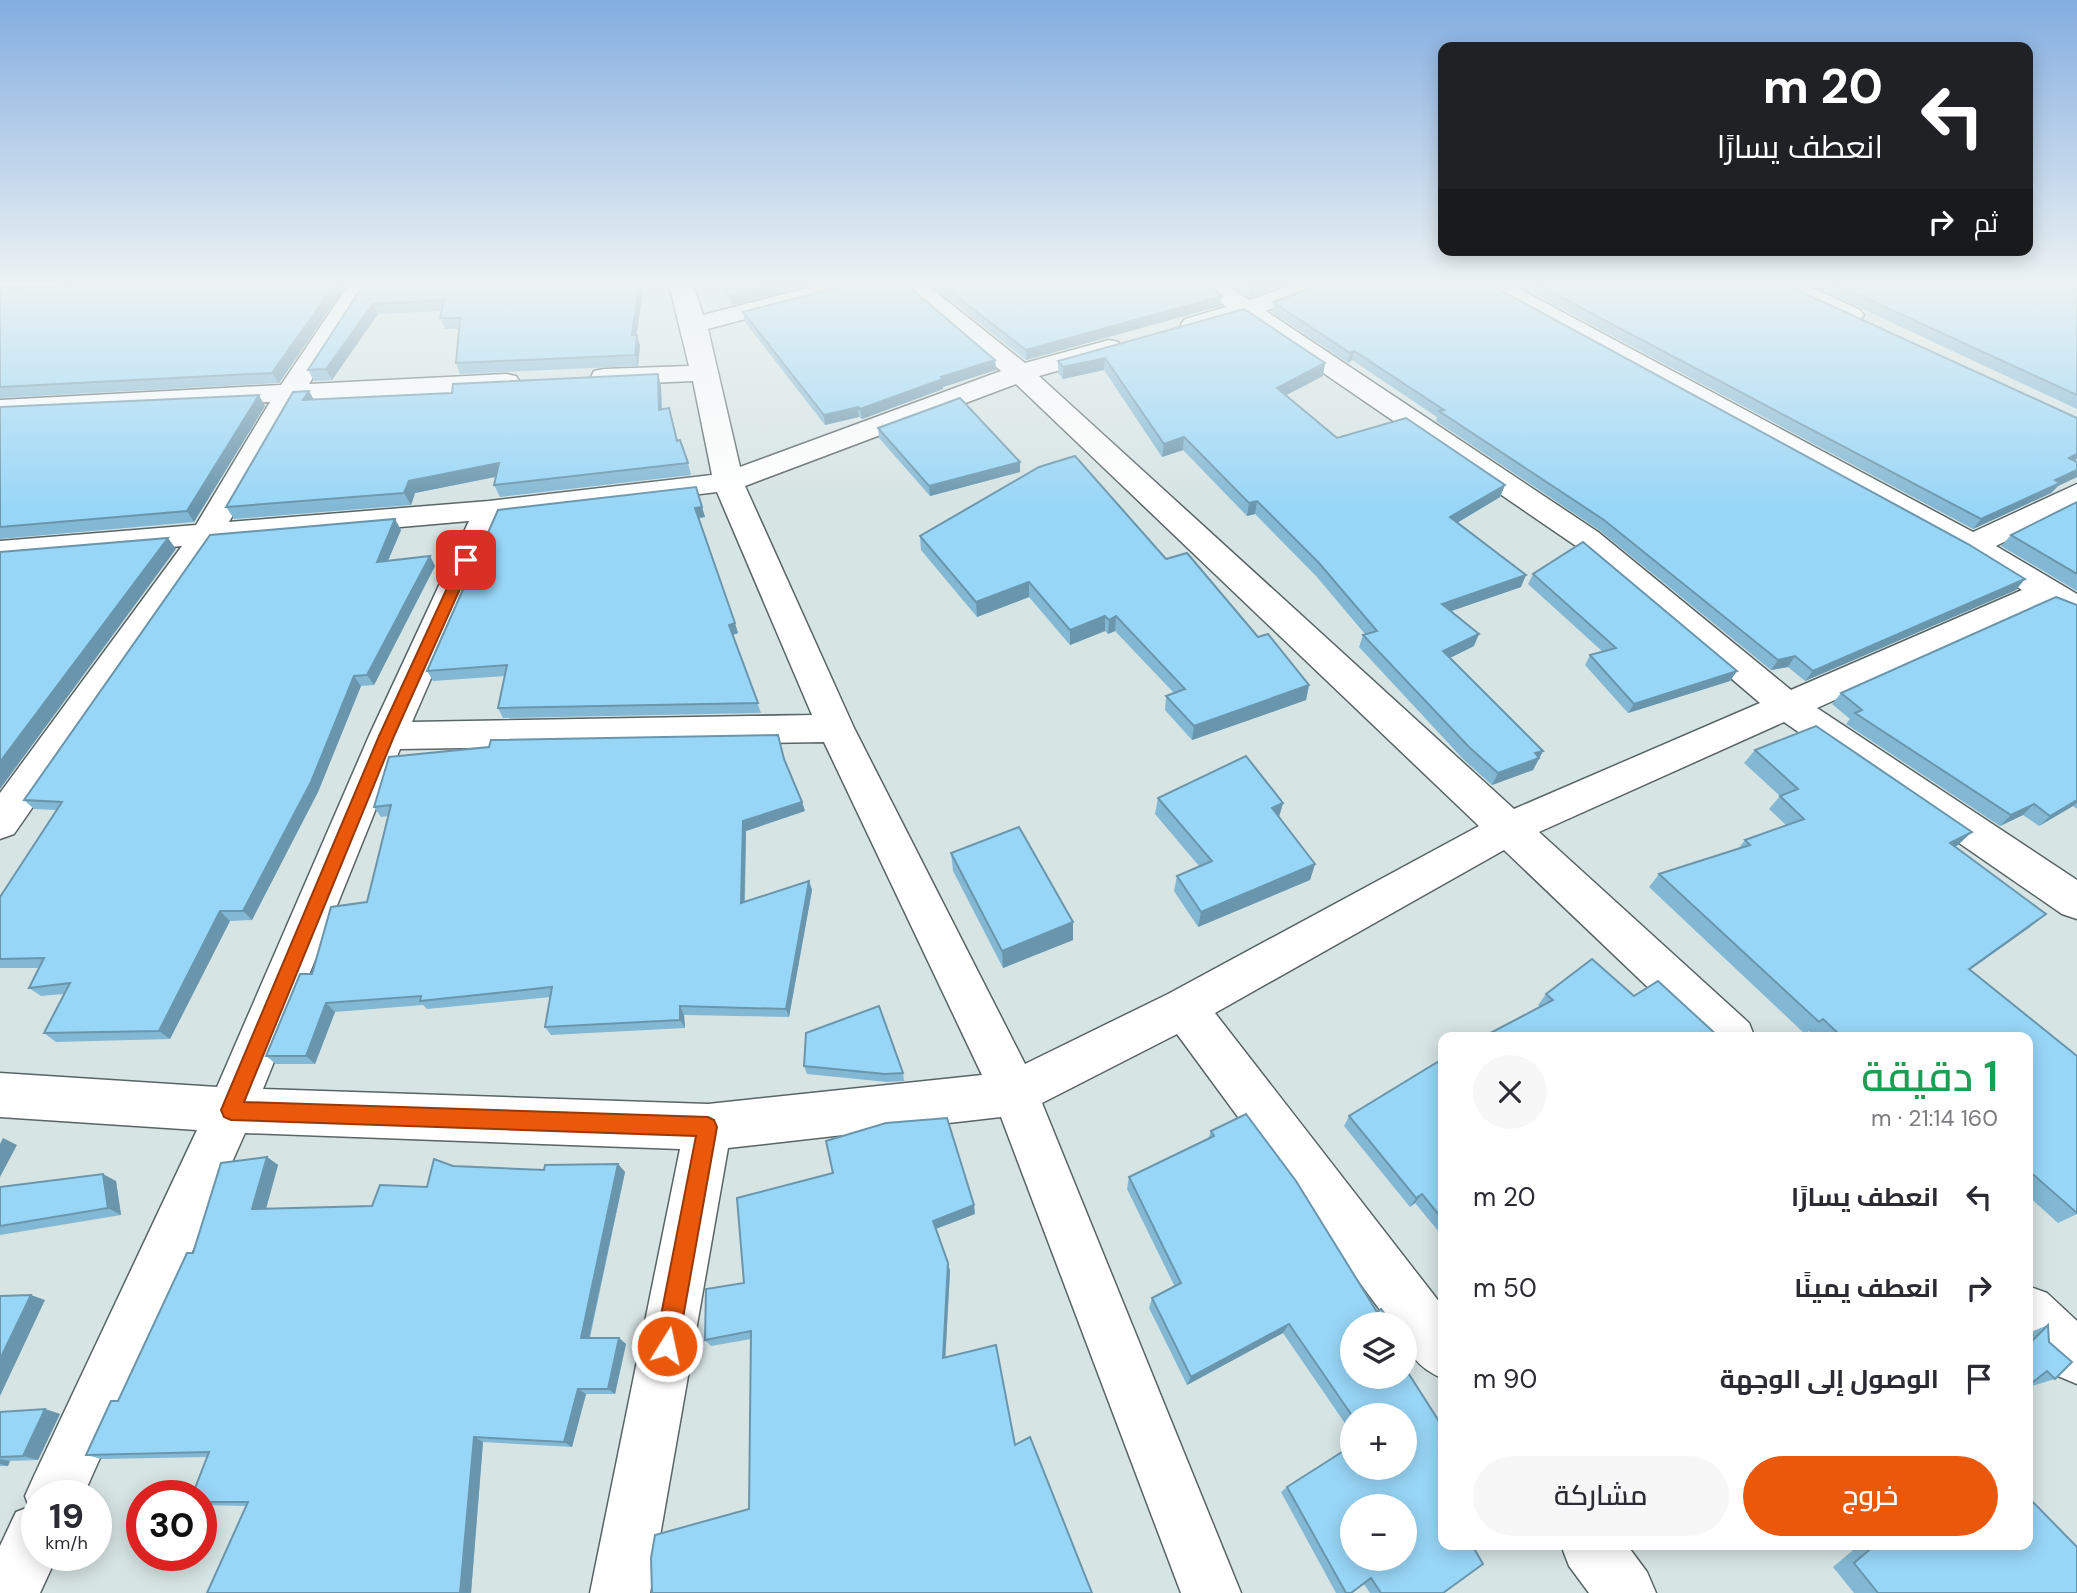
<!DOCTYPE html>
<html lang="ar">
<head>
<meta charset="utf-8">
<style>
  :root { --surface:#fff; --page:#f7f7f7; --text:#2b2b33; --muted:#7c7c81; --accent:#ea580c }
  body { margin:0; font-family:"DM Sans",Cairo,sans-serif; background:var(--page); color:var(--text); direction:rtl; height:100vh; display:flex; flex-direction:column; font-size:26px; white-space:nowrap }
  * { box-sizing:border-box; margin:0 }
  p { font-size:23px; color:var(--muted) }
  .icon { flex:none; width:38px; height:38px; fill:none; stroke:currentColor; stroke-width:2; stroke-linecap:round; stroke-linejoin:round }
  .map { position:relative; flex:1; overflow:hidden; direction:ltr }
  .panel { position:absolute; left:1438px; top:1032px; width:595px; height:518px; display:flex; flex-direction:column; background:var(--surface); border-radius:14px; box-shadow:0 4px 18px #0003; direction:rtl }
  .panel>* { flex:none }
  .guide { position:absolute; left:1438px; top:42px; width:595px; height:214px; border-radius:14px; box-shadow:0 4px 18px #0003; direction:rtl; background:#202124; color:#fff; overflow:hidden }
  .controls { position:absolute; left:1340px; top:1312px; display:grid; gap:14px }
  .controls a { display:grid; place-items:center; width:77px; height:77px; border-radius:50%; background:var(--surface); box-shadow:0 4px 18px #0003; font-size:35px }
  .speed { position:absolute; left:21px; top:1480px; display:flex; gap:14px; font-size:35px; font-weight:700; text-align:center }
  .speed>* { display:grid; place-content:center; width:91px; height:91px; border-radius:50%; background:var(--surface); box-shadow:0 4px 18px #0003; line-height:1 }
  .speed small { font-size:18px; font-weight:400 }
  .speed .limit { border:10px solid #d22; background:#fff; color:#111 }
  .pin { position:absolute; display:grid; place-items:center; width:60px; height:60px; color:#fff; margin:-30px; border-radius:14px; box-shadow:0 4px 10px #0006 }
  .me { position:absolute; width:77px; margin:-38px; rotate:10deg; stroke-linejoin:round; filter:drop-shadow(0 0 5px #0008) }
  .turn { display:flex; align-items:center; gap:24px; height:147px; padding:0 35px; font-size:32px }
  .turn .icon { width:91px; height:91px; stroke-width:2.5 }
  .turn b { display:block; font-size:49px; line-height:60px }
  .then { display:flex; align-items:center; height:66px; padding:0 35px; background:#0003; gap:14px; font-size:26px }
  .round { display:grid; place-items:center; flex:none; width:74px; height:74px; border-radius:37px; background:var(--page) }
  .head { display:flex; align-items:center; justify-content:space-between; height:119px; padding:0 35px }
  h1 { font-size:42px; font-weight:600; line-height:52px; color:#1e9e55 }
  .primary-button { display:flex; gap:14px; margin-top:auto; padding:14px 35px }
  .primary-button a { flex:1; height:80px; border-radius:42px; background:var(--accent); color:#fff; font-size:28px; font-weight:600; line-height:80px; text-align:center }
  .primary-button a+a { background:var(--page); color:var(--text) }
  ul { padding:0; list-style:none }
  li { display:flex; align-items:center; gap:21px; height:91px; padding:0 35px }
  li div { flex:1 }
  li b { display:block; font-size:26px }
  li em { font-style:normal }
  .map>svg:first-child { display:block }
</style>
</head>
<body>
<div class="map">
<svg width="2077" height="1593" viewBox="0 0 2077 1593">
  <rect width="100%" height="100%" fill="#d7e4e4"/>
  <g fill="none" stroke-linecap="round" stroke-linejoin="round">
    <defs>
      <g id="minor">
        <path d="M 349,284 L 373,284 L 309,384 L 506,374 L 516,376 L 520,382 L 516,388 L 506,390 L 299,401 L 229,522 L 489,501 L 712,475 L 693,381 L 604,385 L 594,383 L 591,377 L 594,371 L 604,369 L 689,366 L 669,284 L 693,284 L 703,315 L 822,284 L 861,284 L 858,289 L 708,329 L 740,467 L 1001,371 L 900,284 L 926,284 L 1025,363 L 1109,340 L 1118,342 L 1122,348 L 1118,354 L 1039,376 L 1514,809 L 1760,703 L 1576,546 L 1243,318 L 1194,332 L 1185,329 L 1181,324 L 1185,319 L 1226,307 L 1197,284 L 1225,284 L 1249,300 L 1294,284 L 1328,284 L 1325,289 L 1266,311 L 1598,532 L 1791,690 L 2022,590 L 1961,552 L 1484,289 L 1481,284 L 1510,284 L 1973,532 L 2077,484 L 2077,505 L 1996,546 L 2077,594 L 2077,620 L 2046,605 L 1817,708 L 2077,880 L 2077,919 L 2062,914 L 1784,722 L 1539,832 L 1749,1023 L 1755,1038 L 1701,1038 L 1504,850 L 1215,1013 L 1444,1308 L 1444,1379 C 1418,1368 1405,1353 1405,1325 L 1391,1325 L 1177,1034 L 1042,1103 L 1241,1593 L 1181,1593 L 1001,1117 L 728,1148 L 650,1593 L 590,1593 L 680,1149 L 245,1133 L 83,1496 L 37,1496 L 37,1556 L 57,1556 L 40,1593 L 0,1593 L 0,1546 L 16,1512 L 29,1507 L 25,1496 L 34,1476 L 197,1130 L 0,1117 L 0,1073 L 217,1087 L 369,736 L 469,521 L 216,543 L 14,834 L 0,839 L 0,793 L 182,546 L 0,561 L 0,541 L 196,525 L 270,402 L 0,416 L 0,400 L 281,385 ZM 1016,384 L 1479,826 L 1168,994 L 1025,1064 L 854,728 L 745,486 ZM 717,492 L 812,715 L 412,722 L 501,518 ZM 824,742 L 982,1075 L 708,1104 L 263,1089 L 400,749 Z"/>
        <polygon points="1773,284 1804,284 1860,310 1864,315 1860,320 1842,320 1776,289"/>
        <polygon points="2028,1286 2047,1293 2077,1321 2077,1384 2058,1376 2028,1348"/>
        <polygon points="1561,1545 1627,1545 1647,1572 1656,1593 1589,1593 1569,1566"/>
      </g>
    </defs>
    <!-- minor casing -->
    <use href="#minor" stroke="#596464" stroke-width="3"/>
    <!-- minor -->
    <use href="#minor" fill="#fff" fill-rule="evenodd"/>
  </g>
  <!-- wall -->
  <g fill="#83b8d4" fill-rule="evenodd">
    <polygon points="347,284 279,383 0,398 0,288"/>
    <polygon points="364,284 644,284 636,335 640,346 638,366 460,374 456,363 459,329 445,329 440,318 442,311 378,314 332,380 314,381 308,370"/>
    <polygon points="719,284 813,284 732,305"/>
    <polygon points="930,284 1206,284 1220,306 1026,360"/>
    <polygon points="1228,284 1287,284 1249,297"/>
    <polygon points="1515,284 1784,284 2074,461 2077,477 2058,486 2051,493 1973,529"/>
    <polygon points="1809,284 2062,284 2077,289 2077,409"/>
    <polygon points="1273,302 2016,590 1805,681 1788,667 1771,670 1599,530 1436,421 1437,417 1352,360 1348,363 1272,312"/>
    <polygon points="1244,309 1325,363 1323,376 1286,395 1337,438 1505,485 1500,497 1457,523 1521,587 1451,611 1474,646 1449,658 1543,751 1533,770 1492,785 1464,760 1359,647 1363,635 1365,634 1316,576 1255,514 1247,516 1183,450 1162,457 1104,370 1063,379 1058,373 1058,361"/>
    <polygon points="743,312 995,360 996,370 943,387 943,389 862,419 859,417 825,425 745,322"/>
    <polygon points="658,374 661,386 662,409 669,408 677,441 688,463 691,475 500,497 494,485 496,477 415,493 411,505 234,519 226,507 314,400 452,393"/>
    <polygon points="265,406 194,522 0,539 0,407"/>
    <polygon points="878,428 1020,472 930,496 879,438"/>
    <polygon points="2077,502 2077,591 2001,546 2011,535"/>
    <polygon points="702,507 705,517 698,518 738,633 733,635 761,713 503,718 498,708 505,676 433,681 427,671"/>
    <polygon points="401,530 388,561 430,556 435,566 374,685 361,686 318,792 252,920 230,921 170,1039 56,1042 44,1033 64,994 41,996 29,988 39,968 0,968 0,897 56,810 34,809 24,800"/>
    <polygon points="920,536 1166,559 1258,637 1309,685 1306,700 1192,740 1165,710 1166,696 1174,693 1115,631 1108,634 1105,631 1070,645 1029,597 977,617 921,550"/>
    <polygon points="1533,574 1737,671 1730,681 1628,713 1585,665 1590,655 1603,652 1528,584"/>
    <polygon points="2077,605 2077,809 2073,806 2039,826 2023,815 2000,826 1846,724 1850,719 1832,704 1841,693"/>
    <polygon points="1755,750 1958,845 1955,847 2030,927 1970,970 2077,1055 2077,1214 2058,1223 2028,1196 2028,1038 1816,1038 1809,1031 1805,1034 1649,887 1659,874 1738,849 1745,840 1786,825 1769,809 1780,796 1744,763"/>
    <polygon points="785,761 802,802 805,811 746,831 745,902 809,881 812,890 789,1017 684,1015 685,1028 551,1035 545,1027 551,997 427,1009 423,1005 335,1012 315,1064 276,1064 266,1056 312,974 367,902 389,816 381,817 374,807"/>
    <polygon points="1158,798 1283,803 1279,817 1315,864 1310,880 1198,927 1174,891 1177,876 1199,866 1155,814"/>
    <polygon points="951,853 1073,922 1073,940 1003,968 953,871"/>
    <polygon points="1546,994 1634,996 1540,1007 1538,1005"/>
    <polygon points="1444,1058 1444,1238 1415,1203 1410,1207 1344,1126 1349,1116"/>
    <polygon points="804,1066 903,1073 904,1081 887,1082 807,1074"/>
    <path d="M 1246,1114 L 1296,1181 L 1377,1312 L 1381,1309 L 1393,1325 L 1353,1325 L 1353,1377 L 1405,1377 L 1405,1368 L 1444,1429 L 1444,1545 L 1472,1545 L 1483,1564 L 1443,1593 L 1370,1593 L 1364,1584 L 1351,1593 L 1336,1593 L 1281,1492 L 1287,1487 L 1353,1445 L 1353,1468 L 1405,1468 L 1405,1416 L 1353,1416 L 1353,1435 L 1283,1333 L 1187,1385 L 1149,1308 L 1152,1298 L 1175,1287 L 1127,1189 L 1129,1177 L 1208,1139 L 1211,1131 ZM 1353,1507 L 1405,1507 L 1405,1559 L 1353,1559 Z"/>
    <polygon points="267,1157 278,1165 266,1209 372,1206 427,1187 453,1166 544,1170 618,1164 625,1172 590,1338 619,1338 626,1344 615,1394 586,1394 572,1447 483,1442 471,1593 207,1593 246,1506 201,1505 201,1496 207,1457 102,1459 86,1455 118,1401 193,1253"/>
    <polygon points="116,1181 121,1215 0,1235 0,1187"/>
    <polygon points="975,1214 936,1229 948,1263 950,1271 945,1358 1015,1445 1092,1593 749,1509 751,1339 711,1346 705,1340 744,1283"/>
    <polygon points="2048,1325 2049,1342 2055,1379 2032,1386 2030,1385 2028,1386 2028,1333"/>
    <polygon points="45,1409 60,1414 38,1460 10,1461 8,1466 0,1466 0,1412"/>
    <polygon points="1859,1545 2028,1545 2077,1593 1854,1593 1833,1567"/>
  </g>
  <!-- shaded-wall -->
  <g fill="#6a96ad">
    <polygon points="335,284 347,284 279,383 272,373"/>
    <polygon points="639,284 644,284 635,346 632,335"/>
    <polygon points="774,284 813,284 732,305 730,295"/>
    <polygon points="1262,284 1287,284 1249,297 1251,287"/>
    <polygon points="1222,296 1220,306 1026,360 1026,350"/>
    <polygon points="373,304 378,314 332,380 326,369"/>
    <polygon points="637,335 640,346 638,366 635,355"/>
    <polygon points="1354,351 1352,360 1348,363 1350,353"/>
    <polygon points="1105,358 1104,370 1063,379 1063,367"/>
    <polygon points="995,360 996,370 943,387 943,389 862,419 860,409 941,377"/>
    <polygon points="1325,363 1323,376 1275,401 1277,388"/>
    <polygon points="658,374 661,386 662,422 659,410"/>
    <polygon points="309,391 316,403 303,400"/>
    <polygon points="259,395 265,406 194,522 187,511"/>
    <polygon points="858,407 859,417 825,425 824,415"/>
    <polygon points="1184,437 1183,450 1162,457 1164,444"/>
    <polygon points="2077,454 2077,459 2060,468 2069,458"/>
    <polygon points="1020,462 1020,472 930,496 929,486"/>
    <polygon points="499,463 504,475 415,493 411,505 404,493 409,481"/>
    <polygon points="2077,470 2077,477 2058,486 2051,493 1973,529 1981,519 2055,480"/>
    <polygon points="1505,485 1500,497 1445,530 1450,517"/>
    <polygon points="1257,501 1255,514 1247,516 1249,503"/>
    <polygon points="702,507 705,517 698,518 695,508"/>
    <polygon points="395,519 401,530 383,572 377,562"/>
    <polygon points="168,538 176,549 0,789 0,762"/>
    <polygon points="430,556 435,566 374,685 367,675"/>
    <polygon points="1526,575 1521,587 1437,616 1442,604"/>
    <polygon points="2025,579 2016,590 1805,681 1813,671"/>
    <polygon points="1029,582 1029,597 977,617 976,602"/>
    <polygon points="1105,616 1105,631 1070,645 1070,630"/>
    <polygon points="1116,616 1115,631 1108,634 1109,620"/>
    <polygon points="735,623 738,633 732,635 729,625"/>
    <polygon points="1479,634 1474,646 1438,664 1443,651"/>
    <polygon points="1795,656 1788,667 1771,670 1778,660"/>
    <polygon points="1737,671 1730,681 1628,713 1634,704"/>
    <polygon points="354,676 361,686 318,792 252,920 243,911"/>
    <polygon points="1309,685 1306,700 1192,740 1194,726"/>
    <polygon points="1543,751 1533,770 1492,785 1498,773 1535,753"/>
    <polygon points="2077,800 2077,803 2073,806 2039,826 2050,816"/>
    <polygon points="802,802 805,811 746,831 744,912 741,903 743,821"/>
    <polygon points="1283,803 1278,820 1272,808"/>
    <polygon points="2034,804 2023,815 2000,826 2011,815"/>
    <polygon points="1972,832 1958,845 1936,856 1950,843"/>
    <polygon points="1315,864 1310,880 1198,927 1201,912"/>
    <polygon points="809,881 812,890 789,1017 786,1009"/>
    <polygon points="220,911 230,921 170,1039 159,1031"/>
    <polygon points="2046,914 2030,927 1954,981 1969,969"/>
    <polygon points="1073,922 1073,940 1003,968 1002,951"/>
    <polygon points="326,1003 335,1012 315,1064 306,1056"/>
    <polygon points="680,1006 684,1015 685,1028 680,1020"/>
    <polygon points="3,1138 17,1145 0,1177 0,1144"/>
    <polygon points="267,1157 278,1165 264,1216 252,1209"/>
    <polygon points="618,1164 625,1172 588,1343 581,1338"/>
    <polygon points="103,1174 116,1181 121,1215 108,1208"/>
    <polygon points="1422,1194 1415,1203 1410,1207 1416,1198"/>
    <polygon points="974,1205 975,1214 935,1229 933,1221"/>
    <polygon points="948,1263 950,1271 945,1364 943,1358"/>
    <polygon points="31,1295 45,1300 0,1396 0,1359"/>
    <polygon points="1289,1324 1283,1333 1187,1385 1191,1377"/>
    <polygon points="619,1338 626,1344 615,1394 608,1389"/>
    <polygon points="578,1389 586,1394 572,1447 564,1442"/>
    <polygon points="45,1409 60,1414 38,1460 23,1456"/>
    <polygon points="474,1437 483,1442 471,1593 460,1593"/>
    <polygon points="0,1459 10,1461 8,1466 0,1464"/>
  </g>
  <!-- building -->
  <g fill="#98d6f7" stroke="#6a96ad" stroke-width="2" fill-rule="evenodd">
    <polygon points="95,284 335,284 272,373 0,387 0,288 84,286"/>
    <polygon points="364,284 639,284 632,335 637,335 635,355 456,363 460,318 440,318 444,300 373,304 326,369 308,370"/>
    <polygon points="723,284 774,284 730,295"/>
    <polygon points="851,284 906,284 995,360 941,377 943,379 860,409 858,407 824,415 743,312"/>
    <polygon points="941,284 1206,284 1222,296 1026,350"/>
    <polygon points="1245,284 1262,284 1251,287"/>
    <polygon points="1323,284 1489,284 1968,544 2025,579 1813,671 1795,656 1778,660 1604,520 1439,411 1444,410 1354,351 1350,353 1273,302"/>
    <polygon points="1536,284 1784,284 2077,418 2077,454 2069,458 2077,462 2077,470 2055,480 2060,483 1981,519"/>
    <polygon points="1835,284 2062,284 2077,289 2077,395"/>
    <polygon points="1244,309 1325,363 1277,388 1337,438 1406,418 1505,485 1450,517 1526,575 1442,604 1479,634 1443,651 1543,751 1535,753 1539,758 1498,773 1469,747 1363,635 1377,631 1319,563 1257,501 1249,503 1184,437 1164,444 1105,358 1063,367 1058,361"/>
    <polygon points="658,374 659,410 669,408 677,441 680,440 688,463 494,485 499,463 409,481 404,493 226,507 293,392 309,391 303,400 452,393 453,384"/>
    <polygon points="259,395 187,511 0,527 0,407"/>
    <polygon points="960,398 1020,462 929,486 878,428"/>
    <polygon points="1075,456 1166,559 1187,553 1258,637 1268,634 1309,685 1194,726 1166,696 1185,689 1116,616 1109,620 1105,616 1070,630 1029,582 976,602 920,536 1039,467"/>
    <polygon points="696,487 702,507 695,508 735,623 729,625 758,703 498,708 507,665 427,671 498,510"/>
    <polygon points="2077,502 2077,574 2011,535"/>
    <polygon points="395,519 377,562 430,556 367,675 354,676 311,782 243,911 220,911 159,1031 44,1033 70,983 29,988 44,958 0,959 0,897 62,802 24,800 210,535"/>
    <polygon points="168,538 0,762 0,552"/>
    <polygon points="1583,542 1737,671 1634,704 1590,655 1616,648 1533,574"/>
    <polygon points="2056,597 2077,605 2077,800 2050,816 2034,804 2011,815 1855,713 1862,710 1841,693"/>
    <polygon points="1816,726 1972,832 1950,843 2046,914 1969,969 2077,1056 2077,1213 2028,1170 2028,1038 1843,1038 1823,1019 1819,1022 1659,874 1750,845 1745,840 1804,819 1780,796 1798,789 1755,750"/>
    <polygon points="778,735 784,759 802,802 743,821 741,903 809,881 786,1009 680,1006 680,1020 545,1027 552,987 420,1001 421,996 326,1003 306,1056 266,1056 300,974 312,974 331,907 367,902 391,805 374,807 389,757 489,747 491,740"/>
    <polygon points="1246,756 1283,803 1272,808 1315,864 1201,912 1177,876 1212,861 1158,798"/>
    <polygon points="1019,827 1073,922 1002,951 951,853"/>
    <polygon points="1592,959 1634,996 1658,981 1720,1038 1481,1038 1553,1000 1546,994"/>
    <polygon points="879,1006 903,1073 885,1074 804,1066 806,1033"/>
    <polygon points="1444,1058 1444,1221 1422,1194 1416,1198 1349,1116"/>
    <path d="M 1246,1114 L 1296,1181 L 1377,1312 L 1381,1309 L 1393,1325 L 1353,1325 L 1353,1377 L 1405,1377 L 1405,1368 L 1444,1429 L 1444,1545 L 1472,1545 L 1483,1564 L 1443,1593 L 1381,1593 L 1371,1578 L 1351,1593 L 1346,1593 L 1287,1487 L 1353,1445 L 1353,1468 L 1405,1468 L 1405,1416 L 1353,1417 L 1289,1324 L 1191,1377 L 1152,1298 L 1181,1283 L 1129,1177 L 1214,1136 L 1211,1131 ZM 1353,1507 L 1405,1507 L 1405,1559 L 1353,1559 Z"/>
    <polygon points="947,1118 974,1205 933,1221 948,1263 943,1358 996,1345 1015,1445 1030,1437 1092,1593 652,1593 651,1558 655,1535 749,1509 751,1331 705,1340 706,1289 744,1283 737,1198 833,1173 826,1141 886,1123"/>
    <polygon points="267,1157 252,1209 372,1206 380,1185 427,1187 434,1159 453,1166 544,1170 545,1165 618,1164 581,1338 619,1338 608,1389 578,1389 564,1442 474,1437 460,1593 207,1593 248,1502 201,1502 201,1496 192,1496 209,1452 86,1455 111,1401 118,1401 187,1253 193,1253 221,1163"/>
    <polygon points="103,1174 108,1208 0,1226 0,1187"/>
    <polygon points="31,1295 0,1359 0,1296"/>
    <polygon points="2048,1325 2049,1342 2072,1362 2055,1379 2047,1371 2028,1386 2028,1345"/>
    <polygon points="45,1409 23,1456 0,1457 0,1412"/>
    <polygon points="2028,1497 2077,1547 2077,1593 1878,1593 1854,1563 1875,1545 2028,1545"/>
  </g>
  <!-- sky -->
  <linearGradient id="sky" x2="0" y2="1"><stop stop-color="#83ade0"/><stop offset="0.56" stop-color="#edf3f3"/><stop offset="1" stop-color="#edf3f3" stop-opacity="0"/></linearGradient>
  <rect width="2077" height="507" fill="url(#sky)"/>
  <!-- route -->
  <polygon fill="#ea580c" stroke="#983908" stroke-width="2" points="466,556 473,560 394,736 244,1102 708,1117 714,1120 717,1127 678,1346 674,1354 667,1357 659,1354 655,1346 696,1136 231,1120 224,1117 221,1110 379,736 460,560"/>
</svg>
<div class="controls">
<a><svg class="icon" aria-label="layers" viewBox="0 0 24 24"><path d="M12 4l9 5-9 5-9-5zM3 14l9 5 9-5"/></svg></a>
<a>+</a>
<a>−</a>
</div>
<div class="speed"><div>19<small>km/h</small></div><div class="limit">30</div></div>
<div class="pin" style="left:466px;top:560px;background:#d93025"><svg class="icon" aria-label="arrive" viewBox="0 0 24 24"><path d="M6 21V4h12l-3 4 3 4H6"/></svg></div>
<svg class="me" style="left:667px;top:1346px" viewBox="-20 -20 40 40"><circle r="17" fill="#ea580c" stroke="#fff" stroke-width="3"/><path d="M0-11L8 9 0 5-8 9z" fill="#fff"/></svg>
<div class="guide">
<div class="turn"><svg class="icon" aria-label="left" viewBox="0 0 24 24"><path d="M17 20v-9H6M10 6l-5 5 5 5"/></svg><div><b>20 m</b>انعطف يسارًا</div></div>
<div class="then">ثم<svg class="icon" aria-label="right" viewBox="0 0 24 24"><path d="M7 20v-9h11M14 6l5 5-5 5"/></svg></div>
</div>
<section class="panel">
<div class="head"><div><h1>1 دقيقة</h1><p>160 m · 21:14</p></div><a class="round"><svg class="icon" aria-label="close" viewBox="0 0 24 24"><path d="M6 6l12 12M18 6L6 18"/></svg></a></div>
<ul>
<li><svg class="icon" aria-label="left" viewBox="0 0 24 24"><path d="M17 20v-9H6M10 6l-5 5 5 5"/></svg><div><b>انعطف يسارًا</b></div><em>20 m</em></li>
<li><svg class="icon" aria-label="right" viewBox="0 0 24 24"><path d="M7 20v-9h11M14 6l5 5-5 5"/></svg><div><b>انعطف يمينًا</b></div><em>50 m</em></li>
<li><svg class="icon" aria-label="arrive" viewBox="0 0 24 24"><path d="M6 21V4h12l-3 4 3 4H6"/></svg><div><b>الوصول إلى الوجهة</b></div><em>90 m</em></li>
</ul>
<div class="primary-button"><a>خروج</a><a>مشاركة</a></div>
</section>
</div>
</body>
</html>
